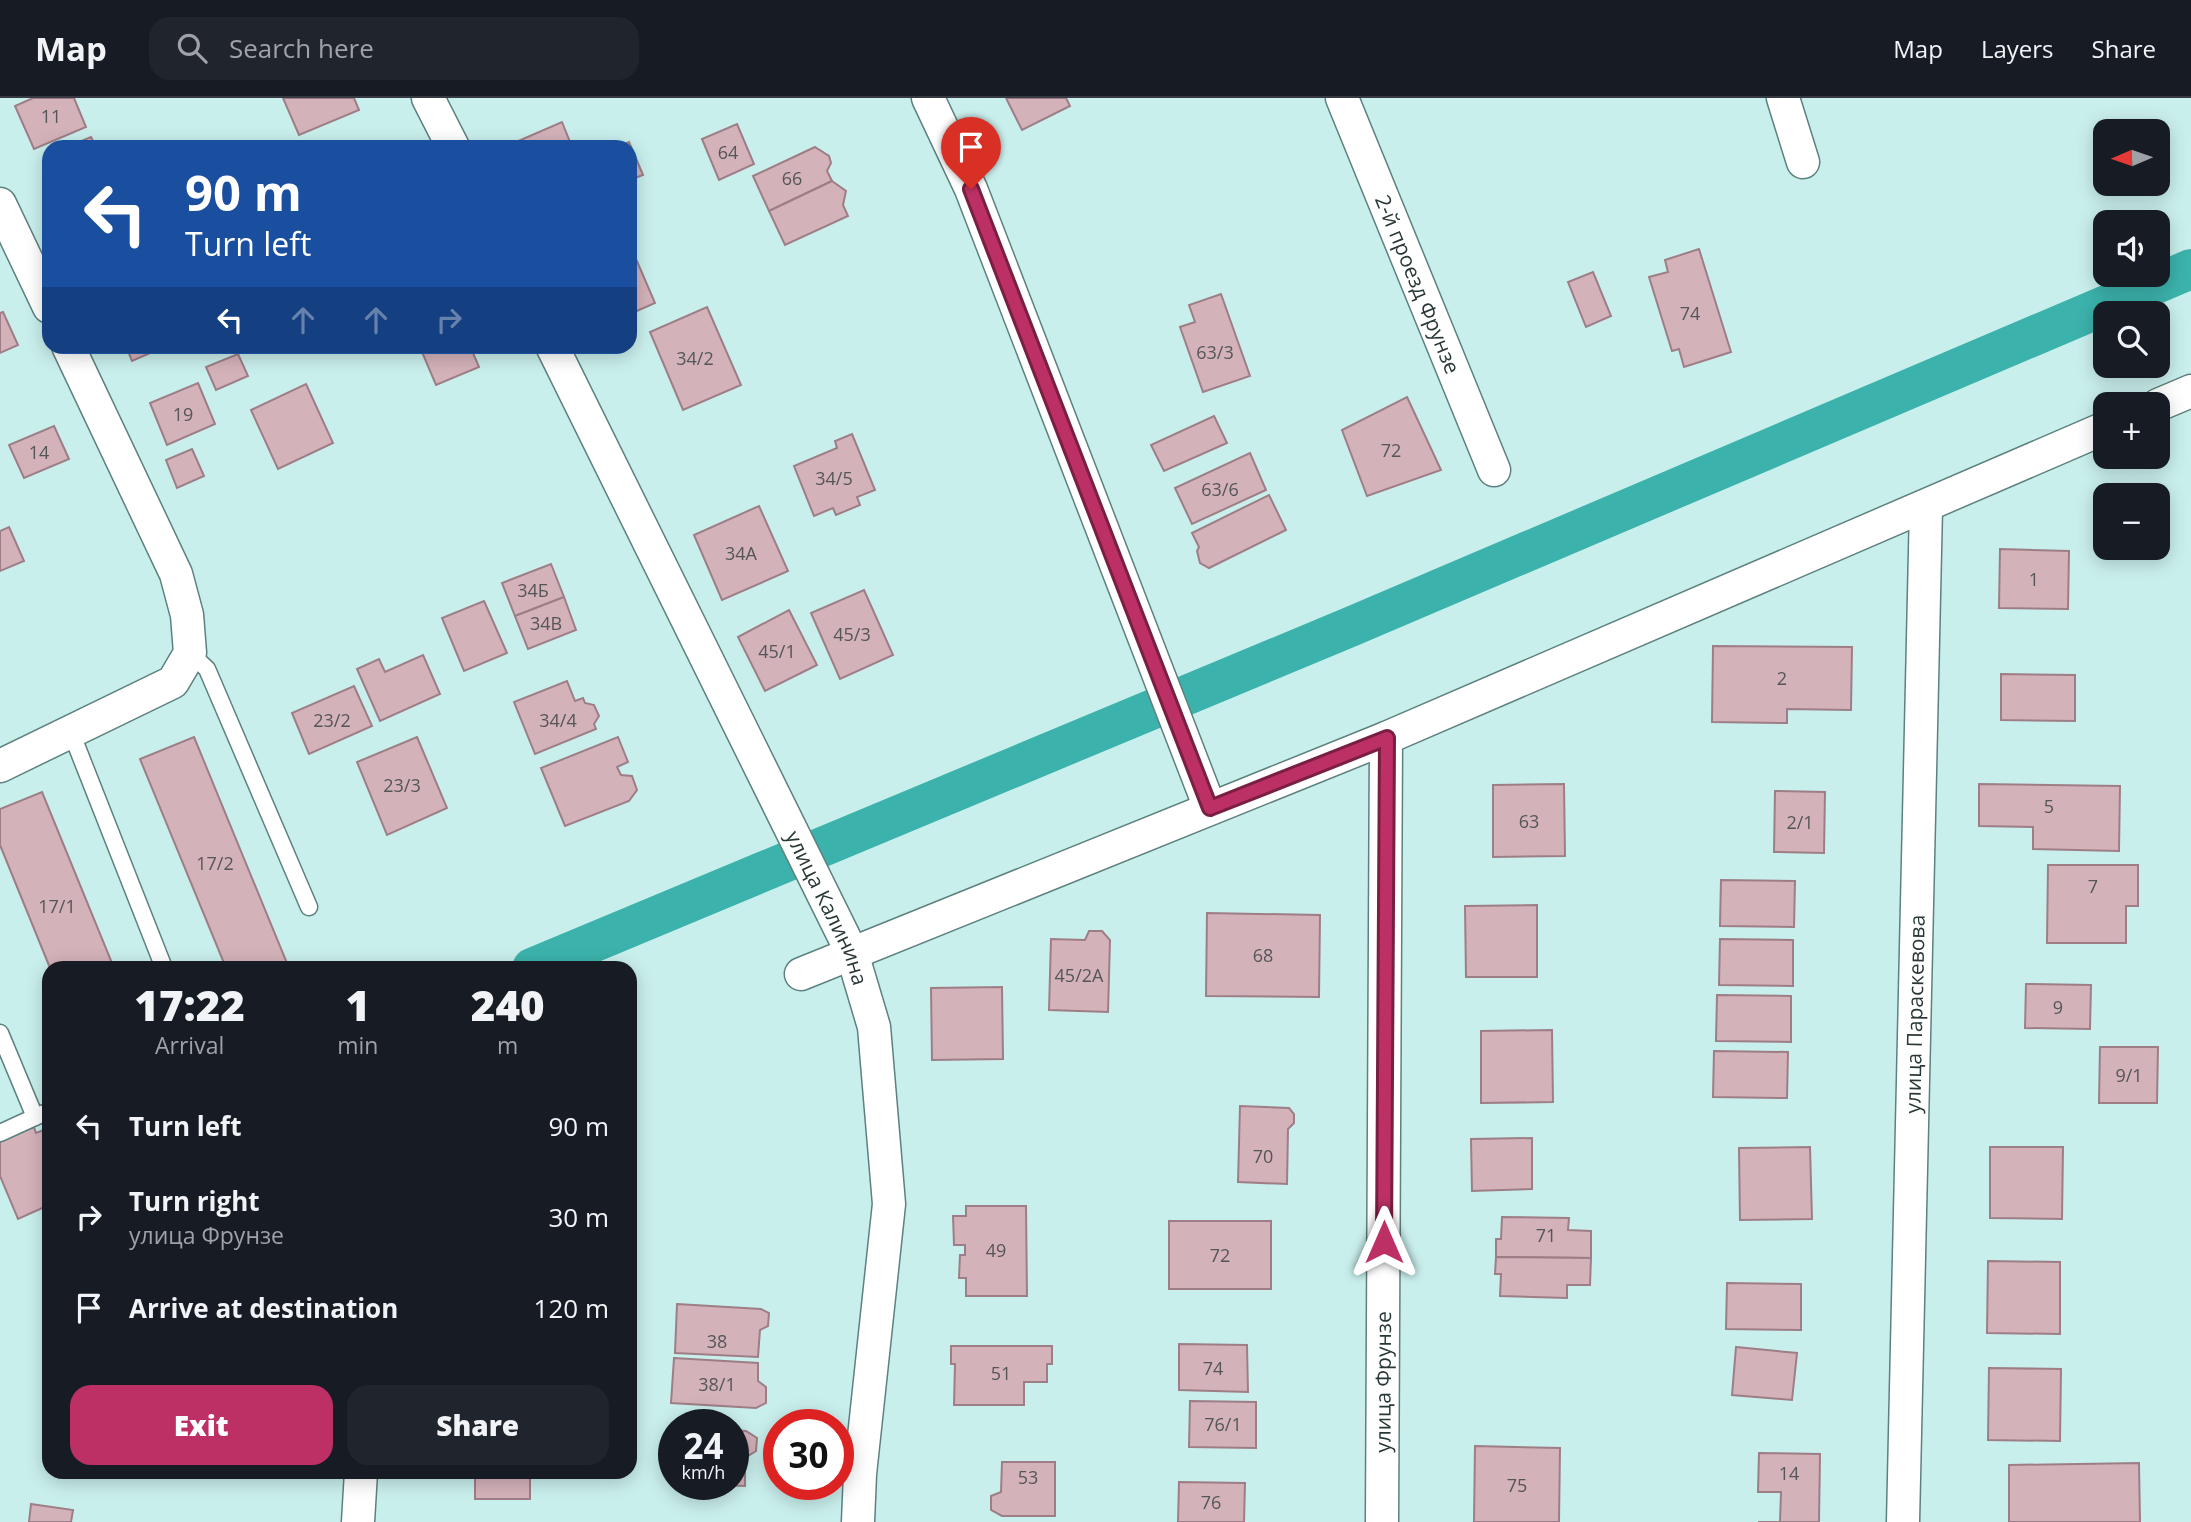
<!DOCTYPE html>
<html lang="en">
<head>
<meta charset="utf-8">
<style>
  :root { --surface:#171b24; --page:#20242c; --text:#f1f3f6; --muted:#9ea1a6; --line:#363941; --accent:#bc3066 }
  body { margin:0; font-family:"Open Sans",sans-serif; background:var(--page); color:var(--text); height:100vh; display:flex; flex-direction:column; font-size:26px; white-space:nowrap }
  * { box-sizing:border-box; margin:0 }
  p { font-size:23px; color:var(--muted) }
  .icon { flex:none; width:38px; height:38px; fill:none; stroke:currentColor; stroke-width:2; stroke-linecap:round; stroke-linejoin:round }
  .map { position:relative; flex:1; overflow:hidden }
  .side { position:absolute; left:42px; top:863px; width:595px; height:518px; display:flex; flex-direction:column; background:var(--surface); border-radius:21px; box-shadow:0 4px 18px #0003 }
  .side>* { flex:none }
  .top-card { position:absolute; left:42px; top:42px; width:595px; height:214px; border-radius:21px; box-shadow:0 4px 18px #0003; background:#1a4fa0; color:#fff; overflow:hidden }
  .needle { width:46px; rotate:268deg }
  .controls { position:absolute; left:2093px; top:21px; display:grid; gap:14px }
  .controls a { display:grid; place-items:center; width:77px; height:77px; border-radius:14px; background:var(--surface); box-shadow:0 4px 18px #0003; font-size:35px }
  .speed { position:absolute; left:658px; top:1311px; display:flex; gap:14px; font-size:35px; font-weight:700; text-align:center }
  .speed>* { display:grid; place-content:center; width:91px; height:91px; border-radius:50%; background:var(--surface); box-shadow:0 4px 18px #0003; line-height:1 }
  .speed small { font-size:18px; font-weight:400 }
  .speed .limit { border:10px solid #d22; background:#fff; color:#111 }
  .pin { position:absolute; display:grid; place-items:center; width:60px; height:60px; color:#fff; margin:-72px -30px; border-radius:50% 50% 50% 0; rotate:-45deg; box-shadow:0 0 7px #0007 }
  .pin .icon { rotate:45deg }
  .me { position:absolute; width:77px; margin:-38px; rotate:0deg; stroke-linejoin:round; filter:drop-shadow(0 0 5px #0008) }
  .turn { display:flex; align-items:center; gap:24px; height:147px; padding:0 28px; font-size:32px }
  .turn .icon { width:91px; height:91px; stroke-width:2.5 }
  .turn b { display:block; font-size:49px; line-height:60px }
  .lanes { display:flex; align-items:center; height:66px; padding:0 28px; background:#0003; justify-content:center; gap:35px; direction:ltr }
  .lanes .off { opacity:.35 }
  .eta { display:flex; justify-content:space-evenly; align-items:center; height:119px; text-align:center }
  .eta b { font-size:42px; font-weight:800; line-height:49px }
  .button { display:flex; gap:14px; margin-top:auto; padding:14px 28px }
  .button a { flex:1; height:80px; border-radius:21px; background:var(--accent); color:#fff; font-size:28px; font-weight:800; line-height:80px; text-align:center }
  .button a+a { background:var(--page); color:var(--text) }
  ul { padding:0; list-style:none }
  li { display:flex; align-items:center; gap:21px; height:91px; padding:0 28px }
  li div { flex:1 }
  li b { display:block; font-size:26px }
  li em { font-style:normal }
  header { display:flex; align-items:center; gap:42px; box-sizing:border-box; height:98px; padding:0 35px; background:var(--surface); border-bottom:2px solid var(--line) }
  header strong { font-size:33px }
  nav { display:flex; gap:38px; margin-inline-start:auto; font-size:24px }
  .search { width:490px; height:63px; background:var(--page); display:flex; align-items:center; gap:18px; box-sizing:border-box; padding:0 24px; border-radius:21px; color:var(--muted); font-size:26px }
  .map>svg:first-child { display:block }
</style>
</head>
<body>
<header>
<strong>Map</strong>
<div class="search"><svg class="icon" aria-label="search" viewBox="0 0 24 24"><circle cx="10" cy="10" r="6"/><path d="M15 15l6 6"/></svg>Search here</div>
<nav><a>Map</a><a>Layers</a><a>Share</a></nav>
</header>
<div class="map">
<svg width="2191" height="1424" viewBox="0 0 2191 1424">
  <rect width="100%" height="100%" fill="#c9efec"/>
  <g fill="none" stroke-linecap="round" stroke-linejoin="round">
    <!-- canal -->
    <polyline stroke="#3cb2ac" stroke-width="40" points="532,870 1350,529 2191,171"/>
  </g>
  <!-- building -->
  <g fill="#d4b2ba" stroke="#9e7e86" stroke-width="2">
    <polygon points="33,0 74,0 86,29 34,51 15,8"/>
    <polygon points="283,0 354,0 359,12 299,37"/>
    <polygon points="1006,0 1066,0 1070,8 1022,32"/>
    <polygon points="562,24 572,49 519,49 516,44"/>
    <polygon points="737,26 754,66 719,82 702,41"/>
    <polygon points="91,39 96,49 67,49"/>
    <polygon points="629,44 643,77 630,82 630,49 617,49"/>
    <polygon points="815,49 829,58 831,65 827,73 832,83 769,113 753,78"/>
    <polygon points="832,83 846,93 843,107 848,118 785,147 769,113"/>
    <polygon points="630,147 655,205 630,216"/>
    <polygon points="1699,151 1731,254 1684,269 1679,251 1672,253 1649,179 1668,174 1665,162"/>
    <polygon points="1593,174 1611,218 1586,229 1568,184"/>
    <polygon points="1221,196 1250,278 1203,294 1180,229 1195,224 1189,207"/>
    <polygon points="707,209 741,287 683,312 650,234"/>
    <polygon points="3,214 18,247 0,255 0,215"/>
    <polygon points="126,248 166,248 132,263"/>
    <polygon points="435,248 470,248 479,269 436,287 422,254"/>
    <polygon points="238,256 248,278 216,292 206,269"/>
    <polygon points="198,285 215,326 167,347 150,305"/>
    <polygon points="306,286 333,345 278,371 251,312"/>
    <polygon points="1407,299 1441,372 1367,398 1342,332"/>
    <polygon points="1214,318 1227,345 1164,373 1151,347"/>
    <polygon points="54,328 69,361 24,380 9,347"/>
    <polygon points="852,336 875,392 857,399 860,407 836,417 833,410 814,418 794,368 837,350 835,343"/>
    <polygon points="192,351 204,378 177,390 166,362"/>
    <polygon points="1250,355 1266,392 1192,426 1175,390"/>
    <polygon points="1269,397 1286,432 1209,470 1200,465 1197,453 1199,449 1192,435"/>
    <polygon points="759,408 788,473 722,502 694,437"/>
    <polygon points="9,429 24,463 0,473 0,433"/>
    <polygon points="2000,451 2069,453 2068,511 1999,510"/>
    <polygon points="551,466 564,499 515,518 502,485"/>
    <polygon points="864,492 893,557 840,581 811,515"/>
    <polygon points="564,499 576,532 528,551 515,518"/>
    <polygon points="484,503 507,555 464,573 442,520"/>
    <polygon points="789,512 817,567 765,593 738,539"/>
    <polygon points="1713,548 1852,549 1851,612 1787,611 1787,625 1712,624"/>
    <polygon points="423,557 440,596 380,623 357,571 379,561 385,574"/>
    <polygon points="2001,576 2075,577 2075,623 2001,622"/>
    <polygon points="567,583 575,603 583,600 585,605 594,607 599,618 594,626 596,631 535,656 514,604"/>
    <polygon points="354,588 372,628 309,656 292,615"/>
    <polygon points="194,639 289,870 226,870 140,661"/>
    <polygon points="417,639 447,710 387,737 357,664"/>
    <polygon points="618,639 628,664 617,669 621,677 632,678 637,692 629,703 565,728 541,670"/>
    <polygon points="1564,686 1565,758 1493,759 1493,687"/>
    <polygon points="1979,686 2120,688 2119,753 2033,751 2033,729 1979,728"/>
    <polygon points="1775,693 1825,694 1824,755 1774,754"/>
    <polygon points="42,694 114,870 50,870 0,747 0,711"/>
    <polygon points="2048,767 2138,767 2138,808 2126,808 2126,845 2047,845"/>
    <polygon points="1721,782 1795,783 1794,829 1720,828"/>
    <polygon points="1537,807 1537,879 1466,879 1465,808"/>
    <polygon points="1207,815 1320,817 1319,899 1206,898"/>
    <polygon points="1089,833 1102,833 1110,842 1108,914 1049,912 1051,841 1085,842"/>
    <polygon points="1720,841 1793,842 1793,888 1719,887"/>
    <polygon points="2026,886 2091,887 2090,931 2025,930"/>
    <polygon points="1002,889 1003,961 932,962 931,890"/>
    <polygon points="1717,897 1791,898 1791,944 1716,943"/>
    <polygon points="1552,932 1553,1004 1481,1005 1481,933"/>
    <polygon points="2100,949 2158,949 2157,1005 2099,1005"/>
    <polygon points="1714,953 1788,954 1787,1000 1713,999"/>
    <polygon points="1240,1008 1289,1010 1294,1016 1294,1025 1288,1031 1287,1086 1238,1084"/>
    <polygon points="34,1029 36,1035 49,1030 49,1107 18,1121 0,1078 0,1043"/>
    <polygon points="1532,1040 1532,1091 1472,1093 1471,1041"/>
    <polygon points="1810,1049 1812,1121 1740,1122 1739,1050"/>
    <polygon points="1990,1049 2063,1049 2062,1121 1990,1120"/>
    <polygon points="966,1108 1026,1108 1027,1198 966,1198 966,1180 959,1180 960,1157 965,1157 965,1147 954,1147 953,1118 966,1118"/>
    <polygon points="1502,1119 1569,1120 1568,1132 1591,1133 1591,1160 1496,1159 1496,1141 1501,1141"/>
    <rect x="1169" y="1123" width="102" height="68"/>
    <polygon points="1496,1159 1591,1160 1590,1187 1567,1187 1567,1200 1500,1198 1501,1176 1495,1176"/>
    <polygon points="1988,1163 2060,1164 2060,1236 1987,1235"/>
    <polygon points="1727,1185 1801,1186 1801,1232 1726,1231"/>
    <polygon points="677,1206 761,1211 769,1215 768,1228 760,1232 758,1259 675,1255"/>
    <polygon points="1179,1246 1247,1247 1248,1294 1179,1292"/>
    <polygon points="951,1248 1052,1248 1052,1266 1047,1266 1047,1284 1024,1284 1024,1307 954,1307 955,1266 951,1266"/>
    <polygon points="1736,1249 1797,1255 1792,1302 1732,1297"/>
    <polygon points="674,1260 758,1265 758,1283 766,1289 766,1305 756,1310 671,1305"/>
    <polygon points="1989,1270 2061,1271 2060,1343 1988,1342"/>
    <polygon points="1190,1303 1256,1304 1256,1350 1189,1349"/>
    <polygon points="733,1332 746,1333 757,1340 756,1353 745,1360 745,1388 690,1386 733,1386"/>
    <polygon points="1475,1348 1560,1350 1559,1424 1474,1424"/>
    <polygon points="1759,1355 1820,1356 1819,1424 1758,1424 1780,1424 1781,1394 1758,1394"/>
    <polygon points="1002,1364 1055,1364 1055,1418 1002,1418 991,1412 991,1398 1001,1394"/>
    <polygon points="2139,1365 2140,1424 2009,1424 2009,1367"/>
    <polygon points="466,1374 530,1374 530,1401 475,1401 475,1377 466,1377"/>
    <polygon points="1179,1384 1245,1385 1244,1424 1178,1424"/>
    <polygon points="31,1406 73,1412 71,1424 29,1424"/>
  </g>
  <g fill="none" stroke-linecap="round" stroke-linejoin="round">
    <defs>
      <g id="lane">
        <polyline points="190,555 207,571 309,809"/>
        <polyline points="71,634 164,870"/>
        <polyline points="0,935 35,1019 49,1013"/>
        <polyline points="0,1035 35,1019"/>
      </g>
      <g id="street">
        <polyline points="428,0 453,49"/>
        <polyline points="928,0 971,91 1210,710"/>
        <path id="s1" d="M 1342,0 L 1494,372"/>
        <polyline points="1783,0 1803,64"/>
        <polyline points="0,106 49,209"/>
        <path id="s2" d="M 552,248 L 852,855 L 874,929 L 889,1106 L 860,1376 L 858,1424"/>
        <polyline points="2158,307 2191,293"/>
        <polyline points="0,668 173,584 190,555 187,517 176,476 68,248"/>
        <polyline points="801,876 1386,640 2105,330"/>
        <polyline points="358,1424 361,1374"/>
        <path id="s3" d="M 1382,1424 L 1386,640"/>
        <path id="s4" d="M 1903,1424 L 1926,409"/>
      </g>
    </defs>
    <!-- lane casing -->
    <use href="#lane" stroke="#5d817e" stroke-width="19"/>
    <!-- street casing -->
    <use href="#street" stroke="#5d817e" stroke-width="35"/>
    <!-- lane -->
    <use href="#lane" stroke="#fff" stroke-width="16"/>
    <!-- street -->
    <use href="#street" stroke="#fff" stroke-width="32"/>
  </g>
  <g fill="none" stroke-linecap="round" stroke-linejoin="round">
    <defs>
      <polyline id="route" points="971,91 1210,710 1387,640 1384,1144"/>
    </defs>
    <!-- route casing -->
    <use href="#route" stroke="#7a1f42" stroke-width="18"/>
    <!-- route -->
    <use href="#route" stroke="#bc3066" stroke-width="12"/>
  </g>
  <g text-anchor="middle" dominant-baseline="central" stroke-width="7" stroke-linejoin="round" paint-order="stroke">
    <!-- number labels -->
    <g font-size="18" fill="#545658">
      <text x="51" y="18">11</text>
      <text x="728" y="54">64</text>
      <text x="792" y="80">66</text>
      <text x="1690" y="215">74</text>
      <text x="1215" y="254">63/3</text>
      <text x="695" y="260">34/2</text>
      <text x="183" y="316">19</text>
      <text x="1391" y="352">72</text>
      <text x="39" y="354">14</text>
      <text x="834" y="380">34/5</text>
      <text x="1220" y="391">63/6</text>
      <text x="741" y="455">34А</text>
      <text x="2034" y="481">1</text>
      <text x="533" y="492">34Б</text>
      <text x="546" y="525">34В</text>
      <text x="852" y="536">45/3</text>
      <text x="777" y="553">45/1</text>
      <text x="1782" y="580">2</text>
      <text x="332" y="622">23/2</text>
      <text x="558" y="622">34/4</text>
      <text x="402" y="687">23/3</text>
      <text x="2049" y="708">5</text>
      <text x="1529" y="723">63</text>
      <text x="1800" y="724">2/1</text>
      <text x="215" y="765">17/2</text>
      <text x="2093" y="788">7</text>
      <text x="57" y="808">17/1</text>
      <text x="1263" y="857">68</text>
      <text x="1079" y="877">45/2А</text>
      <text x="2058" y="909">9</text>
      <text x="2129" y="977">9/1</text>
      <text x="1263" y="1058">70</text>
      <text x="1546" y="1137">71</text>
      <text x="996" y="1152">49</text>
      <text x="1220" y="1157">72</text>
      <text x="717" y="1243">38</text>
      <text x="1213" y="1270">74</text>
      <text x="1001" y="1275">51</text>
      <text x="717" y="1286">38/1</text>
      <text x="1223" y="1326">76/1</text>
      <text x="1789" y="1375">14</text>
      <text x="1028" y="1379">53</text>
      <text x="1517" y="1387">75</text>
      <text x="1211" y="1404">76</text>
    </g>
    <!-- street labels -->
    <g font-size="21" fill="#293837" stroke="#c9efec">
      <text stroke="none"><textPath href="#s1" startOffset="201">2-й проезд Фрунзе</textPath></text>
      <text stroke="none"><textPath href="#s2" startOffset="626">улица Калинина</textPath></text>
      <text stroke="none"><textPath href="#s4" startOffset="508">улица Параскевова</textPath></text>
      <text stroke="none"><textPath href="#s3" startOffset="140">улица Фрунзе</textPath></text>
    </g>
  </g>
</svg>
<div class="controls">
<a><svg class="needle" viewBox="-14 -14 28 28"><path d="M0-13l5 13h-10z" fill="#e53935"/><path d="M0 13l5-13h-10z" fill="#9ea1a6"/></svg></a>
<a><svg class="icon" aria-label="sound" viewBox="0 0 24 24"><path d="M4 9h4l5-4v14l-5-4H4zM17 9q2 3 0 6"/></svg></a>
<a><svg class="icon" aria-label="search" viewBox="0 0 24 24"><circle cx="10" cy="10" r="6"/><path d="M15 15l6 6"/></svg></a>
<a>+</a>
<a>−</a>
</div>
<div class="speed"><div>24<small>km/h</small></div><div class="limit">30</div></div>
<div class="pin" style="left:971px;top:91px;background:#d93025"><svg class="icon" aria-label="arrive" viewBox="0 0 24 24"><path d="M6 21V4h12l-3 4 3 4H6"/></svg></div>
<svg class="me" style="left:1384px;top:1144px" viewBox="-20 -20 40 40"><path d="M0-17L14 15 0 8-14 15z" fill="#bc3066" stroke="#fff" stroke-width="4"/></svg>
<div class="top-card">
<div class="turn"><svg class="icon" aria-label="left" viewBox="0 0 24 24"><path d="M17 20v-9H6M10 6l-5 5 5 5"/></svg><div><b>90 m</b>Turn left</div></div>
<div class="lanes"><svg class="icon" aria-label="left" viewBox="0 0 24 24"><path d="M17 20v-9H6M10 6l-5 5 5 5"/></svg><svg class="icon off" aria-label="ahead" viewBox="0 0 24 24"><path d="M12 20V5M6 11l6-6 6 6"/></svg><svg class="icon off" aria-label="ahead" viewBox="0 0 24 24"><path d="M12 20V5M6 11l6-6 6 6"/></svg><svg class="icon off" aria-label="right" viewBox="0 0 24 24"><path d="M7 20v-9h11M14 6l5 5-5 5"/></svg></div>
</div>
<section class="side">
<div class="eta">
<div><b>17:22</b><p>Arrival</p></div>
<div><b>1</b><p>min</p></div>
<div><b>240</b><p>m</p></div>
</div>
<ul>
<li><svg class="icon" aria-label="left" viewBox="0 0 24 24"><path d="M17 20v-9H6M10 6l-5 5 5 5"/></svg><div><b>Turn left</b></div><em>90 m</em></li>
<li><svg class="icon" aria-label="right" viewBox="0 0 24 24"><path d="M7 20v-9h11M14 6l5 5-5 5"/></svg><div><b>Turn right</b><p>улица Фрунзе</p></div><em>30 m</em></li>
<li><svg class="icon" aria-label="arrive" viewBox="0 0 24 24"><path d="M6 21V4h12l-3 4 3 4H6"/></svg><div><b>Arrive at destination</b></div><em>120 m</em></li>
</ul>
<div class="button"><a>Exit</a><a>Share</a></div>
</section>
</div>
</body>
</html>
